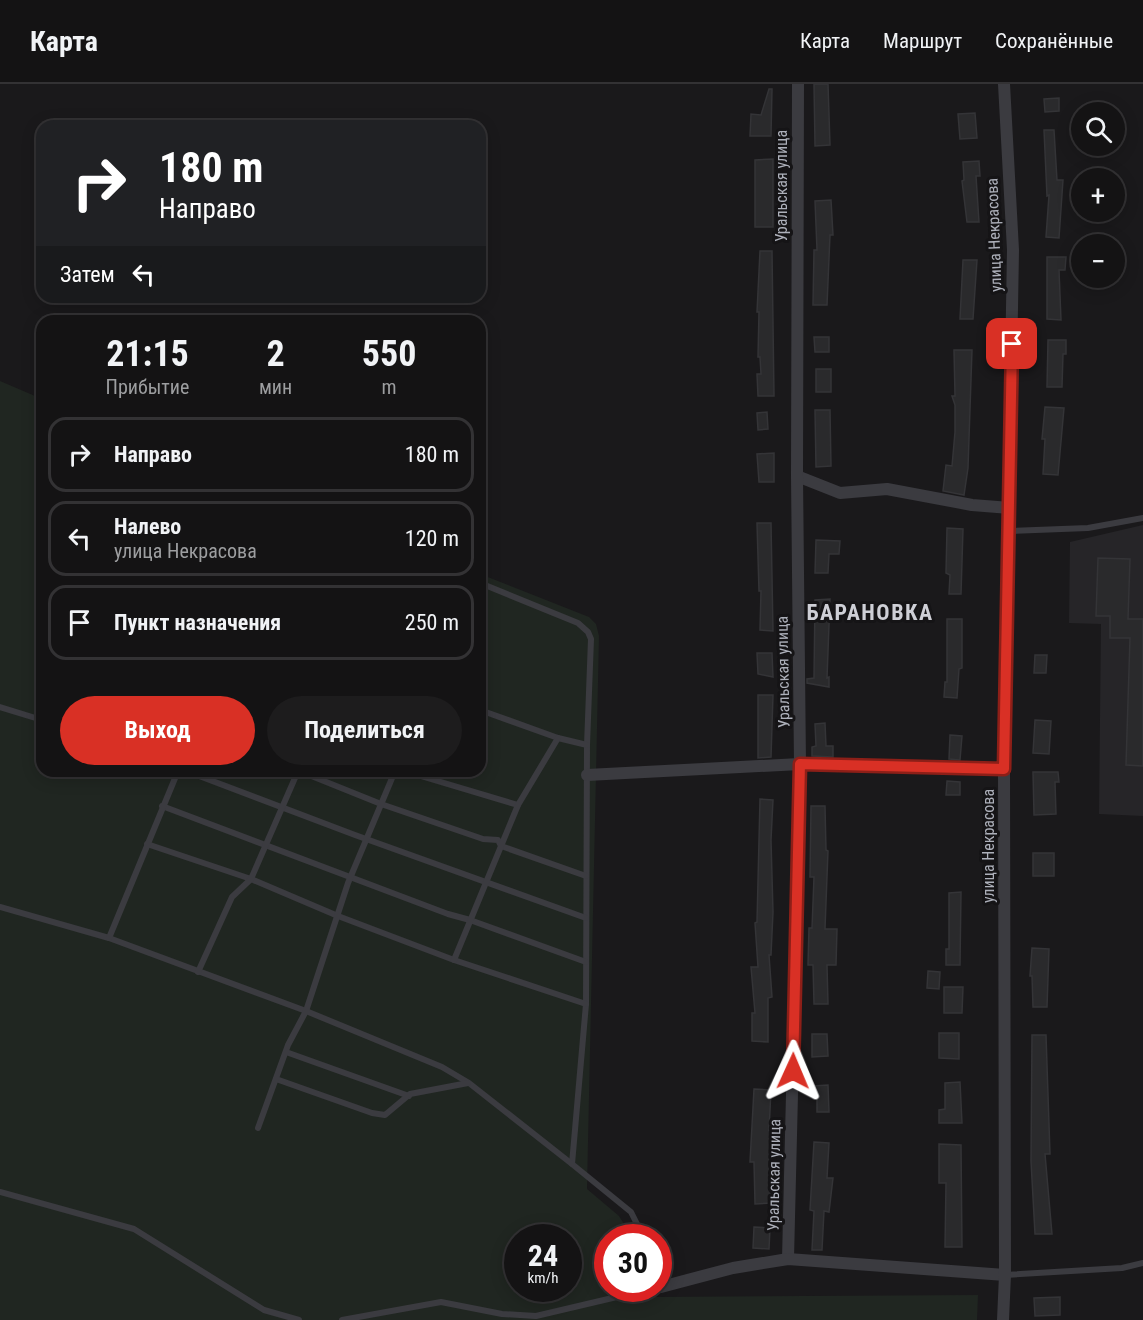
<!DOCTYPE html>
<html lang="ru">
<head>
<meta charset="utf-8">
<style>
  :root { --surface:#141314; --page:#1d1c1d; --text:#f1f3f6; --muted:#9d9ea0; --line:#333234; --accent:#d93025 }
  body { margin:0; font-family:"Roboto Condensed",sans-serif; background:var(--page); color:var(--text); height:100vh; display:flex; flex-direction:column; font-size:22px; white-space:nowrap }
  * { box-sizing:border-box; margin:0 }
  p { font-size:20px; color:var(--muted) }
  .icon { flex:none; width:33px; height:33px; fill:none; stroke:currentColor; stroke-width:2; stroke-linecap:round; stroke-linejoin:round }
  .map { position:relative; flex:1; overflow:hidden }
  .drawer { position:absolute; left:36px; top:231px; width:450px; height:462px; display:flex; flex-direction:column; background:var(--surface); border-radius:18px; box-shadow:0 3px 15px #0003,0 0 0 2px var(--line) }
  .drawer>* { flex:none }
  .guide { position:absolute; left:36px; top:36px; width:450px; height:183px; border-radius:18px; box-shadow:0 3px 15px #0003,0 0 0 2px var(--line); background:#202124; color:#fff; overflow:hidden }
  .buttons { position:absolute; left:1071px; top:18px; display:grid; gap:12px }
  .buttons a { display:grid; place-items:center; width:54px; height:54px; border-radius:50%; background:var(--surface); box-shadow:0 3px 15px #0003,0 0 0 2px var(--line); font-size:30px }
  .speed { position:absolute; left:504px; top:1140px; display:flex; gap:12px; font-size:30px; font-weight:700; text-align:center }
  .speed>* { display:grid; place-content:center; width:78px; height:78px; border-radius:50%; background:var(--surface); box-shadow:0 3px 15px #0003,0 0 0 2px var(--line); line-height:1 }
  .speed small { font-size:15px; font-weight:400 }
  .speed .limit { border:9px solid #d22; background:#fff; color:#111 }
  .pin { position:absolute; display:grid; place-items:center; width:51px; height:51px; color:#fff; margin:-26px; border-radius:12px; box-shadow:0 3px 9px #0006 }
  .me { position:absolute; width:66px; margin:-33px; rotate:1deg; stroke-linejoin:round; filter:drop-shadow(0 0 4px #0008) }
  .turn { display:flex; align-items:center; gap:21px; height:126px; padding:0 24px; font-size:27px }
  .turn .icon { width:78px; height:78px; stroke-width:2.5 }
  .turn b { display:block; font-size:42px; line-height:51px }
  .then { display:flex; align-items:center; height:57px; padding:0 24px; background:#0003; gap:12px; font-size:22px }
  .eta { display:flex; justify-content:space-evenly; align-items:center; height:102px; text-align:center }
  .eta b { font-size:36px; font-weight:700; line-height:42px }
  .button { display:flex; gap:12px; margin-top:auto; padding:12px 24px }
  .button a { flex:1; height:69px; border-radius:36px; background:var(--accent); color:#fff; font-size:24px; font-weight:700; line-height:69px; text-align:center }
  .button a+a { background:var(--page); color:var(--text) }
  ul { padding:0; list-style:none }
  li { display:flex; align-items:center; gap:18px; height:75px; margin:0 12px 9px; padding:0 12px; border:3px solid var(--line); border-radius:18px }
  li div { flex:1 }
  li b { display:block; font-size:22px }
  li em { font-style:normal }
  header { display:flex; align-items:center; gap:36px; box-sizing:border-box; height:84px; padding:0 30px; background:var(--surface); border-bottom:2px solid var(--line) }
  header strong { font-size:28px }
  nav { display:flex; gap:33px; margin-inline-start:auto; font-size:21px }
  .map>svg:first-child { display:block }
</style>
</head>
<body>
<header>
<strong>Карта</strong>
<nav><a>Карта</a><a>Маршрут</a><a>Сохранённые</a></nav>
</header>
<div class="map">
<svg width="1143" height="1236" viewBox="0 0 1143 1236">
  <rect width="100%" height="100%" fill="#1a191b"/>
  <!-- built -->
  <polygon fill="#262528" points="1143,441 1143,732 1099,730 1101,540 1069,539 1070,458"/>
  <!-- green -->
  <path fill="#202621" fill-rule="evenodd" d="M 0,297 L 42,315 L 42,687 L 480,687 L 480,490 L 589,533 L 596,540 L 599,552 L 587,1105 L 619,1132 L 632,1153 L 608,1154 L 608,1204 L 653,1205 L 656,1213 L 978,1211 L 977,1236 L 0,1236 ZM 518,1154 L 568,1154 L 568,1204 L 518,1204 Z"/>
  <!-- building -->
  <g fill="#2a2a2c" stroke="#343437" stroke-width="1.5">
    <polygon points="814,0 828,0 830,61 815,62"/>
    <polygon points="769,5 772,5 771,52 750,52 751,30 761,31"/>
    <polygon points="1059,14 1059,27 1045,28 1044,15"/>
    <polygon points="975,29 977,54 960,55 958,30"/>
    <polygon points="1044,46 1054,46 1057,96 1063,96 1059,154 1046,153 1049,111 1047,112"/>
    <polygon points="773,75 773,143 755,143 755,76"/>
    <polygon points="979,77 980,92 976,92 979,138 967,138 962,97 964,96 963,78"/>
    <polygon points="831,116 833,151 830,151 827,221 813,221 814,166 817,166 815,117"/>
    <polygon points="760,167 772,167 774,312 758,312 757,290 761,290 760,273 758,273 759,228 757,228"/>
    <polygon points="1047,173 1066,173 1065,186 1059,186 1061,236 1047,235"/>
    <polygon points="963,176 977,176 973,235 960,235"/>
    <polygon points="814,253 829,253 829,268 815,268"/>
    <polygon points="1048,256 1066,256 1066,270 1063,270 1062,303 1047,303"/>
    <polygon points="954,266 972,266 968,384 964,411 943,407 946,381 952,382 955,348 955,321 952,312 955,312"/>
    <rect x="816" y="285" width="15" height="23"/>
    <polygon points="1045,323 1064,324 1058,391 1043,390 1045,355 1042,355"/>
    <polygon points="815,326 830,326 831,382 816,383"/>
    <polygon points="767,328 768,345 758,346 757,329"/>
    <polygon points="774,369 774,398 759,398 757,370"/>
    <polygon points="757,439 771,439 773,547 760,546 761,507 759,507"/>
    <polygon points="947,444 963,445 961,510 949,510 950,491 946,489"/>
    <polygon points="816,456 840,457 839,470 829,470 828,489 815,489"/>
    <polygon points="1098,474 1130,475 1128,535 1143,535 1143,682 1126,681 1130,554 1110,554 1110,532 1096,532"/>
    <polygon points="830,515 827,594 829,593 829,603 807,599 807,595 814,594 815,516"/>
    <polygon points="947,535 962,535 962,584 959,585 957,614 944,613 945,598 947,598"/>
    <polygon points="757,569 772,569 773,593 758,590"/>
    <polygon points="1035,571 1047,571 1046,589 1034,589"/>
    <polygon points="758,611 773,611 771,673 758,674"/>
    <polygon points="1035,636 1051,637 1049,670 1033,669"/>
    <polygon points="825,639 826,662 833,662 833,673 812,672 812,663 816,662 815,640"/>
    <polygon points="950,651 962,652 960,676 949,675"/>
    <polygon points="1033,688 1058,688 1059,698 1055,698 1056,730 1034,731"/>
    <polygon points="947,697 960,698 960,711 946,711"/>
    <polygon points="760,715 773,716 771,756 773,828 771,871 769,871 772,913 768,914 768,958 752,957 752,929 755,929 751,883 758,883 755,839 757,838"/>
    <polygon points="811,722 825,722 826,766 828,767 825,845 837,845 836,881 827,881 828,920 814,920 813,881 808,881 809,844 812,844 814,793 810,793"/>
    <rect x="1033" y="769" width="21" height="23"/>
    <polygon points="961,808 960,881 946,881 946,865 949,865 949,809"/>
    <polygon points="1032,864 1049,865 1047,923 1033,923 1032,892 1030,892"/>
    <polygon points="928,887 940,888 939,905 927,904"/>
    <polygon points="944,903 963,903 962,929 944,929"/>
    <polygon points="939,949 959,949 959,975 939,974"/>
    <polygon points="812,950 827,950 828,972 812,973"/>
    <polygon points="1032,951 1046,951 1050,1070 1045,1070 1052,1150 1035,1150 1031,1077"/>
    <polygon points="960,998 962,1039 939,1039 939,1026 945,1025 945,999"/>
    <polygon points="828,1001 829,1028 817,1028 817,1014 813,1014 813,1002"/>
    <polygon points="754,1005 771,1006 769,1046 773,1046 770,1093 772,1119 755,1120 754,1078 750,1078"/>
    <polygon points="814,1058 829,1059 827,1094 833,1094 829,1128 824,1127 822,1166 812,1166 814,1127 810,1126"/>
    <polygon points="939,1060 961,1061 962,1163 945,1163 946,1099 939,1099"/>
    <polygon points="754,1143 770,1144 769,1165 753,1164"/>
    <polygon points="1060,1213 1060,1231 1035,1232 1034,1214"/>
  </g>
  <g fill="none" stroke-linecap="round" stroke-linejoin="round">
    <!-- service -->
    <g stroke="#3b3b40" stroke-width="6">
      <polyline points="1010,447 1088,444 1143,434"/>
      <polyline points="480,499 578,539 588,548 591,555 587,661 586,920 572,1080 631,1128 644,1154"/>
      <polyline points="0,623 42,636"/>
      <polyline points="480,626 558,654 587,661"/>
      <polyline points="186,687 355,751 586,834"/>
      <polyline points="299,687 381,720 483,755 498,756 501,762 586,792"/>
      <polyline points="404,687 518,721"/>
      <polyline points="162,722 448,830 470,836 586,878"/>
      <polyline points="147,760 251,795 338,832 454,876 586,920"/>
      <polyline points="0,823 109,854 306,927 442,983 469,999 572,1080"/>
      <polyline points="109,854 178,687"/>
      <polyline points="454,876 518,721 558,654"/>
      <polyline points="198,888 232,813 251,795 298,687"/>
      <polyline points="286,968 409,1012"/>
      <polyline points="276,995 372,1029 385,1031 410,1010 468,999"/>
      <polyline points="258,1044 288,961 306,927 348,799 395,687"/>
      <polyline points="0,1108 134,1145 264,1226 299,1236"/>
      <polyline points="1005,1191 1122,1184 1143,1179"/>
      <polyline points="342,1236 441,1218 502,1230 536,1232 655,1204"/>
    </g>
    <!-- minor -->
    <g stroke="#3b3b40" stroke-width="12">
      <polyline points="797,392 840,409 887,405 972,421 1010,424"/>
      <polyline points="587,691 800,680 1004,685"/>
      <polyline points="788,1175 800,680 797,392 798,0"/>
      <polyline points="661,1203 733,1184 788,1175 1005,1191"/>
      <polyline points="1003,1236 1005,1191 1004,685 1013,166 1004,0"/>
    </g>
  </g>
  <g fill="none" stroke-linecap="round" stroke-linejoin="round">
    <defs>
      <polyline id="route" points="793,987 800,680 1004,685 1012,260"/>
    </defs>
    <!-- route casing -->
    <use href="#route" stroke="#8d1f18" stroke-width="15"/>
    <!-- route -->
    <use href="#route" stroke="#d93025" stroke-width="10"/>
  </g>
  <g text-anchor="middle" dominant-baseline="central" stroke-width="6" stroke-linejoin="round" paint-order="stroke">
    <!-- street labels -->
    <g font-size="16" fill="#adb0ba" stroke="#151416">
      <text transform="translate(781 102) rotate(-90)">Уральская улица</text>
      <text transform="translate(994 151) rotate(-92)">улица Некрасова</text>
      <text transform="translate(783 588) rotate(-91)">Уральская улица</text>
      <text transform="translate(988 762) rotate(-90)">улица Некрасова</text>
      <text transform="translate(774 1091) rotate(-89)">Уральская улица</text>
    </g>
    <!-- district labels -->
    <g font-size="22" font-weight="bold" letter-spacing="1.5" fill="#cecfd6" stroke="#151416">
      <text x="870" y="528">БАРАНОВКА</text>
    </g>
  </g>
</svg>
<div class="buttons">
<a><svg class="icon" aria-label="search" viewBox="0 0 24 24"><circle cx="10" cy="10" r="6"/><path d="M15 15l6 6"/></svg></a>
<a>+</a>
<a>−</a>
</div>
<div class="speed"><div>24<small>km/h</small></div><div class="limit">30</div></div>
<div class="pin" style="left:1012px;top:260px;background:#d93025"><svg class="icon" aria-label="arrive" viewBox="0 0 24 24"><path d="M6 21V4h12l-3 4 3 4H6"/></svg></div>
<svg class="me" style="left:793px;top:987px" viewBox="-20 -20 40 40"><path d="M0-17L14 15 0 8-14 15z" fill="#d93025" stroke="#fff" stroke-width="4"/></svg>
<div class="guide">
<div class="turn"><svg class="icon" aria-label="right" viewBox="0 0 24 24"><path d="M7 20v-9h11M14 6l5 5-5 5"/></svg><div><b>180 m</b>Направо</div></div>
<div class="then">Затем<svg class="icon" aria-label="left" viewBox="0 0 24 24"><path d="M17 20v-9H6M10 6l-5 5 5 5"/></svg></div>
</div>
<section class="drawer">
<div class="eta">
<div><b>21:15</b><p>Прибытие</p></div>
<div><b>2</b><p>мин</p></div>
<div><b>550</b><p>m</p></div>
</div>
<ul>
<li><svg class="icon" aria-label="right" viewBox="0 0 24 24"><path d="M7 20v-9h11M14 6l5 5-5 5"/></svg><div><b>Направо</b></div><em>180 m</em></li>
<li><svg class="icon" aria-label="left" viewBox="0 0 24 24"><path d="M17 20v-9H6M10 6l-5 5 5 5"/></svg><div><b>Налево</b><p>улица Некрасова</p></div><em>120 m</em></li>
<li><svg class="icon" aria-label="arrive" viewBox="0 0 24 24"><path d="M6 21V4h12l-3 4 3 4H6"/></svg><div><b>Пункт назначения</b></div><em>250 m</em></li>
</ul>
<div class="button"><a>Выход</a><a>Поделиться</a></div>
</section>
</div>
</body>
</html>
